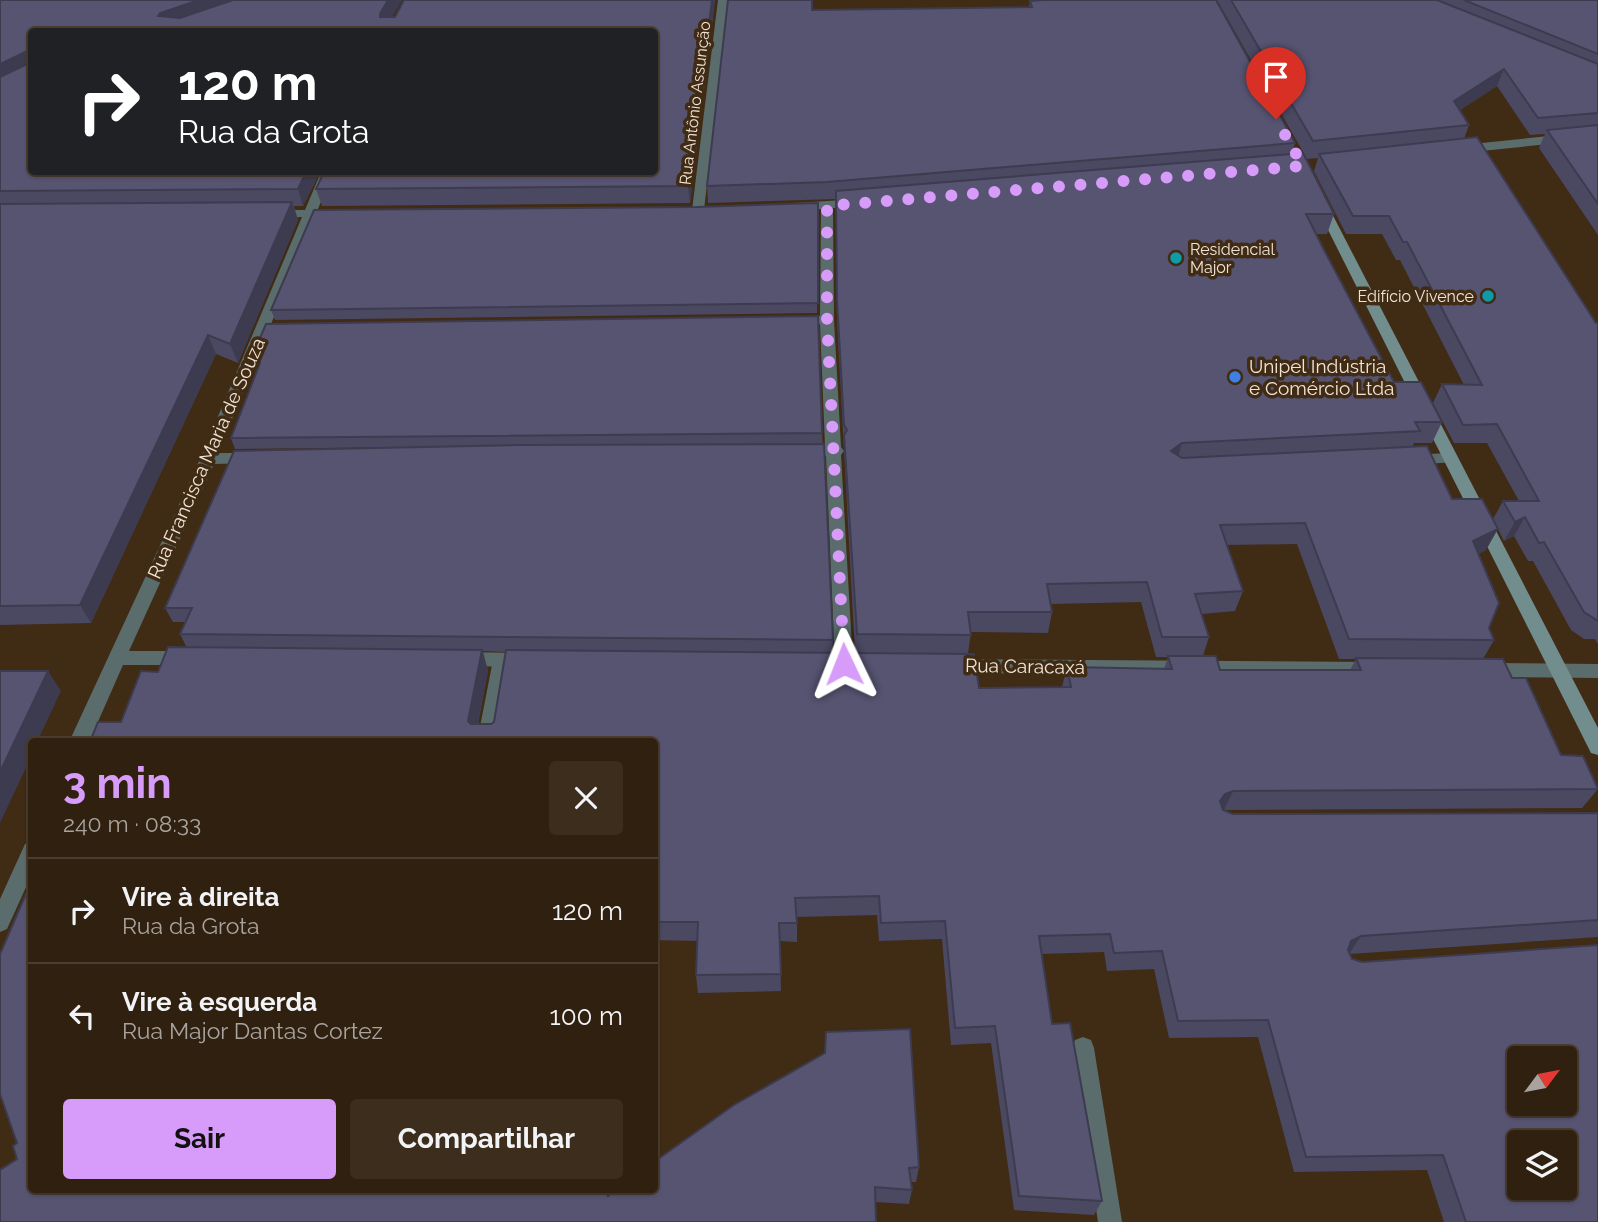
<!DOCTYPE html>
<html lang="pt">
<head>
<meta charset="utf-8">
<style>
  :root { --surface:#30200f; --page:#3c2d1d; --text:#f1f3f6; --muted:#a8a39e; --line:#4b3e2f; --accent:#d79bf9 }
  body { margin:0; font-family:Raleway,sans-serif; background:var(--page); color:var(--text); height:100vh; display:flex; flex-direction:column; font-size:26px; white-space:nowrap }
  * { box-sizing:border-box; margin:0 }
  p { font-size:23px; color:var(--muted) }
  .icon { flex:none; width:38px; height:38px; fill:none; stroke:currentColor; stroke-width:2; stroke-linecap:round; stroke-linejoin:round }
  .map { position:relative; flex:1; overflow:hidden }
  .sheet { position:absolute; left:28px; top:738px; width:630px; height:455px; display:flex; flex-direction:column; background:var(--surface); border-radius:7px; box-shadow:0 2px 5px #0004,0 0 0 2px var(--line) }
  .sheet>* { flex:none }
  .guide { position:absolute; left:28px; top:28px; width:630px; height:147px; border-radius:7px; box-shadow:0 2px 5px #0004,0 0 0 2px var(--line); background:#202124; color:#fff; overflow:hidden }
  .needle { width:46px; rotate:58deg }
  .tools { position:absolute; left:1507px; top:1046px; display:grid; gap:14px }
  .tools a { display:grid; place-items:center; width:70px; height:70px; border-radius:7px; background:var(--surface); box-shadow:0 2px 5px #0004,0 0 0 2px var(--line); font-size:35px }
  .pin { position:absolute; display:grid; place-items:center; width:60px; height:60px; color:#fff; margin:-72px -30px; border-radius:50% 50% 50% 0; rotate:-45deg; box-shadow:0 0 7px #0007 }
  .pin .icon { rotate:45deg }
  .me { position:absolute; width:77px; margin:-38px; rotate:358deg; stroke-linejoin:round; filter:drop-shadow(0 0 5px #0008) }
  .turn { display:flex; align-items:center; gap:24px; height:147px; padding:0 35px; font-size:32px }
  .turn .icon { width:91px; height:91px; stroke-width:2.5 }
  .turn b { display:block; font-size:49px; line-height:60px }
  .round { display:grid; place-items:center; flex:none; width:74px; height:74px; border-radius:7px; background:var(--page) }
  .overview { display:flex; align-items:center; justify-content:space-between; height:119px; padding:0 35px }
  h1 { font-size:42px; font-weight:700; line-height:52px; color:var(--accent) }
  .button { display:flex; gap:14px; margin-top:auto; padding:14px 35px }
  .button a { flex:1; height:80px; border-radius:7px; background:var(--accent); color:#111; font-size:28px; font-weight:700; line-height:80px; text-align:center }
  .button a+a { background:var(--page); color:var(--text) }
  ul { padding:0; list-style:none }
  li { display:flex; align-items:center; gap:21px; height:105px; padding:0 35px; border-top:2px solid var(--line) }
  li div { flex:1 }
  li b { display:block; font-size:26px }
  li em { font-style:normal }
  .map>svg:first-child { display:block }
</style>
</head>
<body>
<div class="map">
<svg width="1598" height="1222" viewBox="0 0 1598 1222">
  <rect width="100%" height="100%" fill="#402b14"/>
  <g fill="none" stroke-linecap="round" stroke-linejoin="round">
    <!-- lane -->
    <g fill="#5a6c6c" fill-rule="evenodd">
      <polygon points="1449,453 1457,458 1455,462 1410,465 1402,460 1410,455"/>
      <polygon points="502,653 508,655 511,660 497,742 477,742 493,660 496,655"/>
    </g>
    <!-- street -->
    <g fill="#5a6c6c" fill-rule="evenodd">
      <polygon points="718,0 728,0 704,210 698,214 692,210"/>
      <polygon points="1598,131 1598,139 1462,153 1456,149 1462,145"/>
      <polygon points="321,172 333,172 318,209 334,209 340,213 334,217 315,217 218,453 254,453 262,458 254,463 214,464 129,651 188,651 194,653 197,658 194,663 188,665 123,665 89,742 69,742 200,459 302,217 275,218 269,214 275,210 305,210"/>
      <polygon points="859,199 865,203 864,206 833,208 834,320 841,447 844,451 841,455 853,665 850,670 838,670 835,665 826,456 800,456 792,451 800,446 825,446 820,324 795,324 788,320 795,316 820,316 821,209 796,211 790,207 796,203"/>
      <polygon points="461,652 527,653 533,655 536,660 533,665 527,667 461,666 455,664 452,659 455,654"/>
      <polygon points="954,659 1374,662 1380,664 1383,669 1380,674 1374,676 954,673 948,671 945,666 948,661"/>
      <polygon points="1486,663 1598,664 1598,678 1486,677 1480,675 1477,670 1480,665"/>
      <polygon points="32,841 32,874 7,929 0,932 0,899 25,844"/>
      <polygon points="1083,1037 1091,1040 1094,1048 1122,1222 1098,1222 1072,1048 1075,1040"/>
    </g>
    <!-- secondary -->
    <polygon fill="#718d8e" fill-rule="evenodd" points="1321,200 1327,204 1598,728 1598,755 1591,753 1315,204"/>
  </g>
  <!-- wall -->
  <g fill="#4b4862" fill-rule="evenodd">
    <polygon points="0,0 402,0 392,17 395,17 404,0 715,0 690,203 322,206 316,189 654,172 32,32 320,172 303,206 294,206 298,220 238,363 216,354 91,623 0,625"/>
    <path d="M 1040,0 L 1216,0 L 1295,143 L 1292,154 L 1334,214 L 1327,234 L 1316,234 L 1394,382 L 1442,422 L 1432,443 L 1414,443 L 1413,446 L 1452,499 L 1486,550 L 1478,554 L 1489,628 L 1494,640 L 1483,659 L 1512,678 L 1561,755 L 1598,788 L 1598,789 L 1582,808 L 1225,810 L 1233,814 L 1598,813 L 1598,937 L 1350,954 L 1352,959 L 1598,1222 L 1444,1222 L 1427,1170 L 1294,1172 L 1258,1037 L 1169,1038 L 1154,969 L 1107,971 L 1104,952 L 1041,954 L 1052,1024 L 1102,1201 L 1094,1215 L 1014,1210 L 991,1043 L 951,1045 L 942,939 L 879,941 L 877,915 L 797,917 L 797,942 L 780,941 L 781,991 L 698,993 L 696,975 L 697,941 L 654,940 L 654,742 L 121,722 L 158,672 L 187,648 L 180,634 L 185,622 L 173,622 L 165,608 L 419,447 L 235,449 L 231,438 L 257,371 L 255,370 L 251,359 L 822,433 L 833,640 L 832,653 L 855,653 L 837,320 L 836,199 L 708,203 L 707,186 L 812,10 L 1029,7 L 1030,1 ZM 1297,544 L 1339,659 L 1356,659 L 1350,670 L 1220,670 L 1203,656 L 1209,637 L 1202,614 L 1235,611 L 1243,591 L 1227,545 ZM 1141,602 L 1156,657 L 1168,657 L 1164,669 L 1067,667 L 1062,687 L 979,688 L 968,654 L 971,632 L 1048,633 L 1052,612 L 1051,604 ZM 483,651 L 506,652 L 494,722 L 491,724 L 478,724 L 488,671 Z"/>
    <polygon points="1217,0 1598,0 1598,235 1539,148 1545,134 1530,135 1497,86 1460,110 1469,125 1464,139 1596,323 1598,323 1598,644 1595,639 1584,639 1571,630 1533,561 1528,561 1514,536 1504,541 1493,519 1503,501 1519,501 1487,443 1454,443 1433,403 1442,384 1464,385 1400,260 1396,260 1382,234 1346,234 1314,171 1318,158 1307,159"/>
    <polygon points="818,203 817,313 275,320 271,310 697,207"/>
    <polygon points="32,880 32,1190 605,1190 608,1196 616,1190 654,1190 654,1162 734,1105 825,1053 826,1032 910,1029 919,1167 916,1182 911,1182 912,1190 909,1204 875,1202 876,1222 0,1222 0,1170 17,1159 13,1146 17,1143 0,1094 0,954"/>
  </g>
  <!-- shaded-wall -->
  <g fill="#3d3b50">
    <polygon points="199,0 254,0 166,30 158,16 160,13"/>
    <polygon points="388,0 402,0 384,31 380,14"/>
    <polygon points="712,0 715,0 690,203 688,186"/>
    <polygon points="25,52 32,67 0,85 0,64"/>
    <polygon points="1504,69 1497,86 1447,118 1454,101"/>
    <polygon points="306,172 320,172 303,206 298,189"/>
    <polygon points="292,202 298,220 238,363 230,344"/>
    <polygon points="208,335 216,354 91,623 80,605"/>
    <polygon points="1182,443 1176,463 1171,451"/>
    <polygon points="1525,517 1514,536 1504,541 1515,522"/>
    <polygon points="1498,529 1486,550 1462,562 1473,541"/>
    <polygon points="482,650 488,671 474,741 468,721"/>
    <polygon points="48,671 61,691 37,742 32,742 32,755 0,823 0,772"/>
    <polygon points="1233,791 1224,810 1220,801 1225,794"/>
    <polygon points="1361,936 1349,954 1339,959 1351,941"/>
  </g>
  <!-- building -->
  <g fill="#575472" stroke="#3d3b50" stroke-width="2" fill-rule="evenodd">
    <polygon points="0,0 199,0 160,13 158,16 180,18 233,0 388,0 380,14 380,17 395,17 404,0 712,0 688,186 316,189 324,172 654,172 654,32 32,32 32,172 306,172 298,189 0,191 0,77 25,65 25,52 0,64"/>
    <polygon points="728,0 812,0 812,10 1032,7 1030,1 1043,0 1216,0 1295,143 827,182 707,186"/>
    <polygon points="1231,0 1437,0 1598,64 1598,113 1538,118 1504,69 1454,101 1469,125 1313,141"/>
    <polygon points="1464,0 1598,0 1598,54"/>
    <polygon points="1598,125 1598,204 1547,130"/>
    <polygon points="1477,137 1596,323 1598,323 1598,621 1584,612 1544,542 1539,543 1525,517 1515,522 1503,501 1539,501 1497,424 1463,425 1442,384 1482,385 1407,242 1403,242 1389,216 1353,216 1319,154"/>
    <polygon points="1303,153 1334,214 1306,214 1323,248 1394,382 1421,382 1442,422 1415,422 1420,431 1182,443 1171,451 1182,458 1427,446 1452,499 1482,499 1498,529 1473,541 1499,603 1489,628 1494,640 1349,639 1305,523 1220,525 1243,591 1195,594 1209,637 1162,637 1147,582 1047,584 1052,612 968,612 971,635 857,634 844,435 847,430 844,425 837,299 836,191"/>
    <polygon points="292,202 230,344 208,335 80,605 0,606 0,204"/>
    <polygon points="818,203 818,303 271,310 314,210 697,207"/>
    <polygon points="818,316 822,433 231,438 260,363 251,359 266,324"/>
    <polygon points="824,444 833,640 180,634 192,608 165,608 234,451 520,445"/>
    <path d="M 168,647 L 482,650 L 468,721 L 471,724 L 491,724 L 494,722 L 506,650 L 974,654 L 979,688 L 1071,687 L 1067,667 L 1172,669 L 1168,656 L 1216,656 L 1220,670 L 1361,670 L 1356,658 L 1503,659 L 1512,678 L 1526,678 L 1561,755 L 1583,756 L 1598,789 L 1233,791 L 1225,794 L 1220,801 L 1223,810 L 1233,814 L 1598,813 L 1598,920 L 1361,936 L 1351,941 L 1348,950 L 1352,959 L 1362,962 L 1598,945 L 1598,1222 L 1466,1222 L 1443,1155 L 1306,1157 L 1268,1020 L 1178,1021 L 1162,951 L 1114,953 L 1110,934 L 1039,936 L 1052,1024 L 1070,1023 L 1102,1201 L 1019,1196 L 995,1026 L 955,1028 L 945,921 L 881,923 L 879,896 L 795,898 L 797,923 L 779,923 L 781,974 L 696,975 L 698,922 L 654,922 L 654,742 L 90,742 L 98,722 L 121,722 L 141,671 L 158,672 ZM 1519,1059 L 1564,1059 L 1564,1104 L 1519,1104 ZM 1519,1143 L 1564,1143 L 1564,1188 L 1519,1188 Z"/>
    <polygon points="0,671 48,671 0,772"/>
    <polygon points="32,880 32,1190 605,1190 608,1196 616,1190 654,1190 654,1162 734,1105 825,1053 826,1032 910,1029 919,1167 909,1168 912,1190 875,1187 876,1222 0,1222 0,1170 17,1159 13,1146 17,1143 0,1094 0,954"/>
  </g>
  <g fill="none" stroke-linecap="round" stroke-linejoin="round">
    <!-- route -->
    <polyline stroke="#d79bf9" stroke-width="12" stroke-dasharray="0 21.6" points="844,664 827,320 827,206 1303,166 1276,119"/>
  </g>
  <!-- markers -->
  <g fill="#0f9aa8" stroke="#402b14" stroke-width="2.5">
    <circle cx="1176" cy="258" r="7"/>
    <circle cx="1488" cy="296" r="7"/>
  </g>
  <circle fill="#3f7fe0" stroke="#402b14" stroke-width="2.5" cx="1235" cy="377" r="7"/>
  <g text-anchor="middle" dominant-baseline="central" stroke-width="7" stroke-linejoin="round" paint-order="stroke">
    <!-- far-street labels -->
    <g font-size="16" fill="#f1e3d6" stroke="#402b14">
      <text transform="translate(695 103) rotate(-83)">Rua Antônio Assunção</text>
    </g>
    <!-- far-poi labels -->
    <g font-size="16" fill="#f1e3d6" stroke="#402b14" text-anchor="start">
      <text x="1190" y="249">Residencial<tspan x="1190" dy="18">Major</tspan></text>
      <text x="1474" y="296" text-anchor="end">Edifício Vivence</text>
    </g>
    <!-- poi labels -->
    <g font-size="19" fill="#f1e3d6" stroke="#402b14" text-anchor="start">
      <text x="1249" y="366">Unipel Indústria<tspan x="1249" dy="22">e Comércio Ltda</tspan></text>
    </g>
    <!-- street labels -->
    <g font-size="19" fill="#f1e3d6" stroke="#402b14">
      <text transform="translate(206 458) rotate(-66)">Rua Francisca Maria de Souza</text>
      <text transform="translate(1025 666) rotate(1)">Rua Caracaxá</text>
    </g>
  </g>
</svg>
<div class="tools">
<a><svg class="needle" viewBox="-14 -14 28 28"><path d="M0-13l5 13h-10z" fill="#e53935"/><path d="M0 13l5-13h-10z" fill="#a8a39e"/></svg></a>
<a><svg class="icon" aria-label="layers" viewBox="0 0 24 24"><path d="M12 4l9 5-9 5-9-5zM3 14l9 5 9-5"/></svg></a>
</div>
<div class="pin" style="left:1276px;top:119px;background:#d93025"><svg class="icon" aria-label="arrive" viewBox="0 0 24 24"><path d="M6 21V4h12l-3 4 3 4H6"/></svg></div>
<svg class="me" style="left:844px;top:664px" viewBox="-20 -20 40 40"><path d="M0-17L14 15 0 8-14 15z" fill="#d79bf9" stroke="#fff" stroke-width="4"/></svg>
<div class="guide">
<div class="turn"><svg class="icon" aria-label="right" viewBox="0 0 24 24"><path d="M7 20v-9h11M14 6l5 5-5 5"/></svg><div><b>120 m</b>Rua da Grota</div></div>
</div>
<section class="sheet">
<div class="overview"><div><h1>3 min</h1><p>240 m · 08:33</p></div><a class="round"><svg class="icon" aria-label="close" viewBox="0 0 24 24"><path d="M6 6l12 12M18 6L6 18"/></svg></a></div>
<ul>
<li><svg class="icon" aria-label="right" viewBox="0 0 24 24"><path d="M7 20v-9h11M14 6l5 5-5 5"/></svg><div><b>Vire à direita</b><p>Rua da Grota</p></div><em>120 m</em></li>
<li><svg class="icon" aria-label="left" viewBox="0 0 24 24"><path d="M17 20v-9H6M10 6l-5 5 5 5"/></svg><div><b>Vire à esquerda</b><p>Rua Major Dantas Cortez</p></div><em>100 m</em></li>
</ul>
<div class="button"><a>Sair</a><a>Compartilhar</a></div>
</section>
</div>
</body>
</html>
